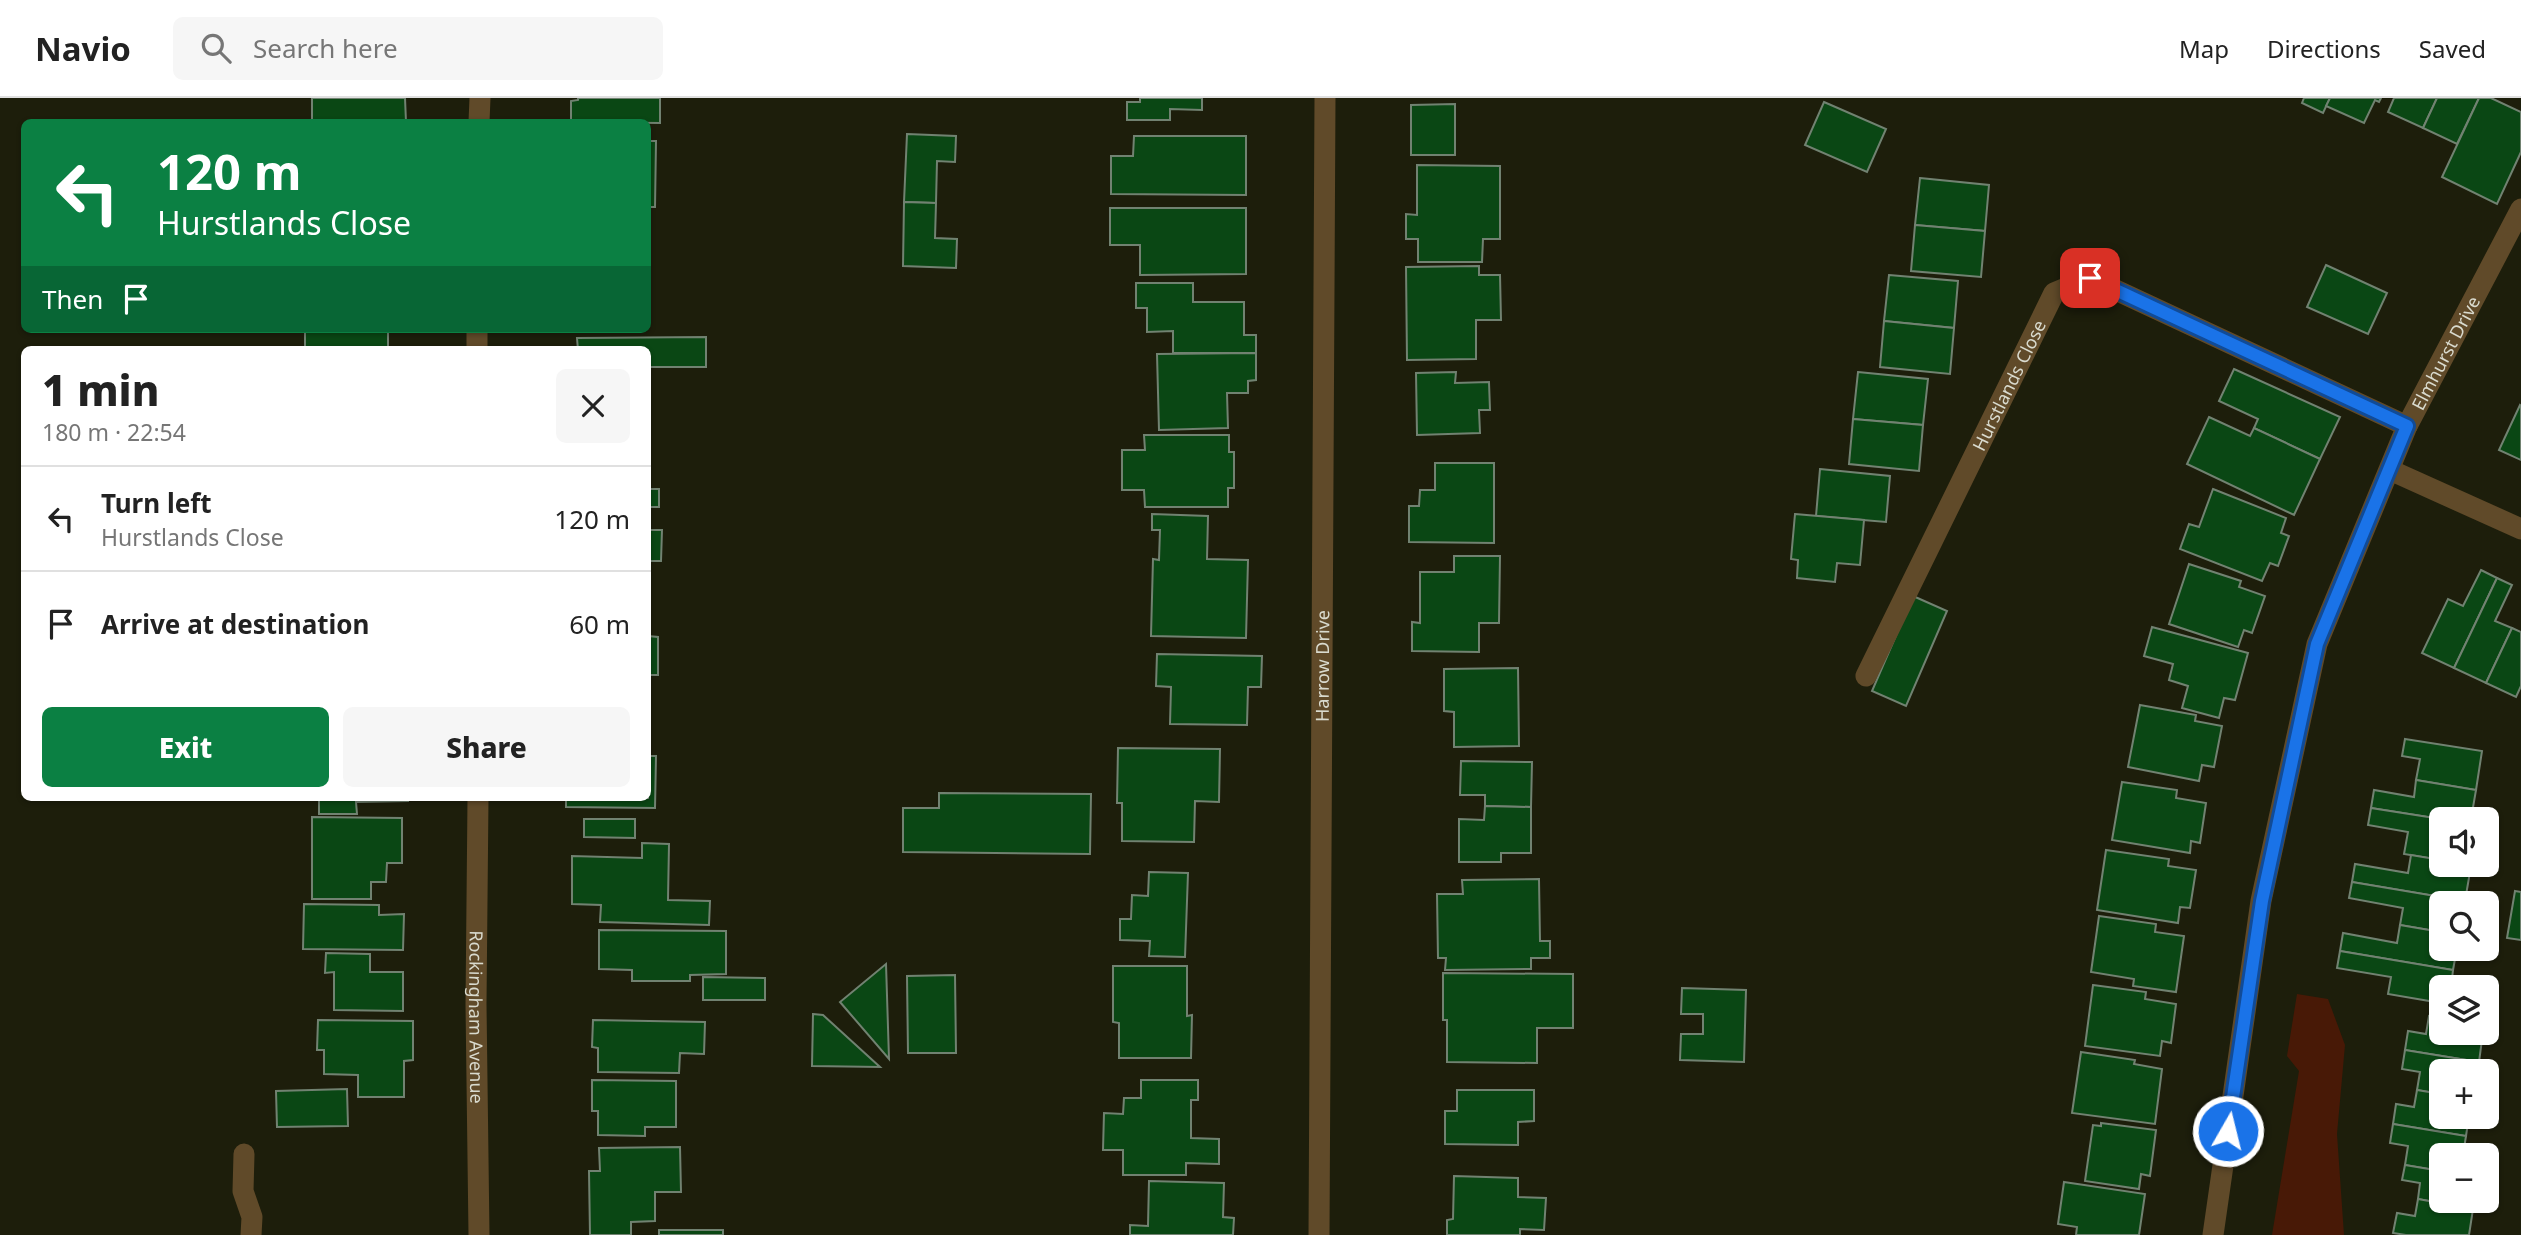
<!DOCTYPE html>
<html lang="en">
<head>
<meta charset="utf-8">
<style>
  :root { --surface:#fff; --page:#f6f6f6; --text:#222; --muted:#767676; --line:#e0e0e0; --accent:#0b8043 }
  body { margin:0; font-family:"Noto Sans",sans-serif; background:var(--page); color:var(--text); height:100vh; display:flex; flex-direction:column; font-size:26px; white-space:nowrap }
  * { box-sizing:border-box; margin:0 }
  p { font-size:23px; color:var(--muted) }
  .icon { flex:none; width:38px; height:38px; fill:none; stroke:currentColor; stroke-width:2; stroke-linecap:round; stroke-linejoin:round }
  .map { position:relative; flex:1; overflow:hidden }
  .details { position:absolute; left:21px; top:248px; width:630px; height:455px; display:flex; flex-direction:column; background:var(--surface); border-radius:10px; box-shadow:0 2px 5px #0004 }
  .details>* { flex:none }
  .top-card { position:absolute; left:21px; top:21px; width:630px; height:214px; border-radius:10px; box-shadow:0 2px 5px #0004; background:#0b8043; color:#fff; overflow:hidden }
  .tools { position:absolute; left:2429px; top:709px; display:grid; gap:14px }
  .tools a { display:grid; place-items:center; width:70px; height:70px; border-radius:10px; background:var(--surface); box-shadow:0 2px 5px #0004; font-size:35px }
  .pin { position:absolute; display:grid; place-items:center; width:60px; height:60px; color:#fff; margin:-30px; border-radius:14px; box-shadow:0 4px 10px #0006 }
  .me { position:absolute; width:77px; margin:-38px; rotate:8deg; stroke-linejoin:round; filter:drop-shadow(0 0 5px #0008) }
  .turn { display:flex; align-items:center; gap:24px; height:147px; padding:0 21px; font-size:32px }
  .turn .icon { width:91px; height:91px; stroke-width:2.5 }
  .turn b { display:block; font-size:49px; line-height:60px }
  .then { display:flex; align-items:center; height:66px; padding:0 21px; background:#0003; gap:14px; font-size:26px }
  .round { display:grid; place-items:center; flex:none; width:74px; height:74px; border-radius:10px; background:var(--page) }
  .head { display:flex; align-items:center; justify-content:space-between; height:119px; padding:0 21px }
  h1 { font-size:42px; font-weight:800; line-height:52px }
  .action { display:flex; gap:14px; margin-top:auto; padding:14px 21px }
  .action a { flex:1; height:80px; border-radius:10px; background:var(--accent); color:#fff; font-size:28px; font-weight:800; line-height:80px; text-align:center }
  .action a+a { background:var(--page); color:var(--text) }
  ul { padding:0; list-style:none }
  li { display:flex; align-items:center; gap:21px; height:105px; padding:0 21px; border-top:2px solid var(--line) }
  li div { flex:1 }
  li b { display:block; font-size:26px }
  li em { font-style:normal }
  header { display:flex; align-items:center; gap:42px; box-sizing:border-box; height:98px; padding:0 35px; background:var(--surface); border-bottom:2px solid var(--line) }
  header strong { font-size:33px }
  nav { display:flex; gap:38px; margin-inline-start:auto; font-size:24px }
  .search { width:490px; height:63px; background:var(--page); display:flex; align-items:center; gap:18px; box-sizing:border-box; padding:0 24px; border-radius:10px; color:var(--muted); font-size:26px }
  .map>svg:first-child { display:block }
</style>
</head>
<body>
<header>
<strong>Navio</strong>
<div class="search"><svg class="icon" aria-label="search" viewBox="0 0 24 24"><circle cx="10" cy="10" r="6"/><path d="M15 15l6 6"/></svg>Search here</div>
<nav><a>Map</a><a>Directions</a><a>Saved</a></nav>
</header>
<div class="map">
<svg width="2521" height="1137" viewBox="0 0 2521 1137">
  <rect width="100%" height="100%" fill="#1d1e0b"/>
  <!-- green -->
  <polygon fill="#481906" points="2297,896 2328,901 2345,947 2337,1036 2344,1137 2272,1137 2299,973 2287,958"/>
  <!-- building -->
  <g fill="#0a4714" stroke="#718271" stroke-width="2">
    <polygon points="312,0 405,0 406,24 312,24"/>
    <polygon points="578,0 660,0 660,25 571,24 571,3 578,2"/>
    <polygon points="1140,0 1202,0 1202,12 1170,11 1170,22 1127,22 1127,4 1140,4"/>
    <polygon points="2304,0 2330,0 2323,15 2302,5"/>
    <polygon points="2330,0 2381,0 2379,4 2375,2 2364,25 2326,8"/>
    <polygon points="2394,0 2437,0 2423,30 2388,14"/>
    <polygon points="2437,0 2479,0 2457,46 2423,30"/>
    <polygon points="2479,0 2491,0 2521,14 2521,54 2497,106 2442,79"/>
    <polygon points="1824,4 1886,31 1867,74 1805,47"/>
    <polygon points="1455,6 1455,57 1411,57 1411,7"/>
    <polygon points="907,36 956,38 955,64 937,63 936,105 904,104"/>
    <polygon points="1134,38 1246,38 1246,97 1111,96 1111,58 1133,58"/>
    <polygon points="648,43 656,43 655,109 648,109"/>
    <polygon points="1417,67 1500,68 1500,141 1483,141 1482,164 1418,164 1418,141 1406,141 1406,116 1417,117"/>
    <polygon points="1920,80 1989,87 1985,133 1915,127"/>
    <polygon points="904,104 936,105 935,140 957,141 956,170 903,168"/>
    <polygon points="1110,110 1246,110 1246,176 1140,177 1140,147 1110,147"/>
    <polygon points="1915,127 1985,133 1981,179 1911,173"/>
    <polygon points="648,147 649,147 648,224"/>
    <polygon points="2326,167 2387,195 2368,236 2307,209"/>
    <polygon points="1479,168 1479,177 1500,177 1501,222 1476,222 1476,261 1407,262 1406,169"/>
    <polygon points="1889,177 1958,183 1954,230 1884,223"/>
    <polygon points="1136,185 1193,185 1193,204 1244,204 1244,237 1256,237 1256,255 1173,255 1173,233 1147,234 1147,210 1136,210"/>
    <polygon points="1884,223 1954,230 1950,276 1880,269"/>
    <polygon points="290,231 393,231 393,234 388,234 388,252 305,252 305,231"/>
    <polygon points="706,239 706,269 650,269 650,319 648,319 648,252 578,252 577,240"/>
    <polygon points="1256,255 1256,282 1248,283 1248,295 1227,295 1228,330 1159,332 1157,256"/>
    <polygon points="2234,271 2340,319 2320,361 2254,330 2258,321 2219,303"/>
    <polygon points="1456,274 1455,285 1489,284 1490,312 1479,312 1480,335 1417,337 1416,275"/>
    <polygon points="1858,274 1928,281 1923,327 1853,321"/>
    <polygon points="2520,307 2521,308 2521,362 2499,352"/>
    <polygon points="2209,319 2250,338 2254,330 2320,361 2294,417 2187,366"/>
    <polygon points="1853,321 1923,327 1919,373 1849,366"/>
    <polygon points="1144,337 1229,337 1229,354 1234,354 1234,390 1228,390 1228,409 1145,409 1144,392 1122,392 1122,352 1145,352"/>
    <polygon points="1435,365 1494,365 1494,445 1409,444 1409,408 1419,408 1420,392 1435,392"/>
    <polygon points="1820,371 1890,378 1886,424 1816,418"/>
    <rect x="648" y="391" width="11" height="18"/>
    <polygon points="2213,391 2286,420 2281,435 2289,438 2278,468 2270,465 2262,483 2180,451 2189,426 2199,429"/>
    <polygon points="1152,416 1208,418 1207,461 1248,462 1246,540 1151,538 1153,461 1159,462 1160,432 1152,432"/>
    <polygon points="1795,416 1864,422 1860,467 1837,465 1835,484 1797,480 1798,462 1791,461"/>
    <polygon points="648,432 662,432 661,463 648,463"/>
    <polygon points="1454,458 1500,458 1499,525 1479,525 1479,554 1412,553 1412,524 1420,525 1420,474 1454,474"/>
    <polygon points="2189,466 2241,483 2239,489 2265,498 2252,535 2244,532 2238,549 2169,526"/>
    <polygon points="2481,472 2497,480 2454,570 2422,555 2448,501 2463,508"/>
    <polygon points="2497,480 2512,487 2495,523 2512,530 2486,585 2454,570"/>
    <polygon points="1913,498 1947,513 1906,608 1872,593"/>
    <polygon points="2152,529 2248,555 2235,602 2224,600 2219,620 2182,610 2188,588 2169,582 2173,566 2144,558"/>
    <polygon points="2512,530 2521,534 2521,588 2516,599 2486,585"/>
    <polygon points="648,538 658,539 658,577 648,577"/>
    <polygon points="1157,556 1262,558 1261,589 1248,589 1247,627 1170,626 1171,589 1156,588"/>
    <polygon points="1518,570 1519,648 1454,649 1454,614 1444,613 1444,571"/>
    <polygon points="2140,607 2196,617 2195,623 2222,628 2214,669 2202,667 2199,683 2128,669"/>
    <polygon points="2405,641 2482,653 2476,692 2416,682 2420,661 2402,658"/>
    <polygon points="1118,650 1220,651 1219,704 1195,703 1194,744 1122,743 1122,705 1117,705"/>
    <polygon points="648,658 656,658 655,710 566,709 566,700 648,700"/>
    <polygon points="1461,663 1532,664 1531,709 1485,708 1485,697 1460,697"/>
    <polygon points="2416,682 2476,692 2471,721 2441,721 2371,710 2374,692 2414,699"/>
    <polygon points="2122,684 2177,692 2176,700 2206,705 2200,745 2191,743 2190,755 2112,742"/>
    <polygon points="939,695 1091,696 1090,756 903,754 903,710 939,710"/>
    <polygon points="333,700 408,700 408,703 356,704 357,716 319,716 319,702 334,702"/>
    <polygon points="1485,708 1531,709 1531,755 1501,755 1501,764 1459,764 1459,721 1484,722"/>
    <polygon points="2371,710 2441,721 2441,762 2404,756 2408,734 2368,727"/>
    <polygon points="312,719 402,720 402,765 387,765 386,784 371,784 371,801 312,801"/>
    <polygon points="584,721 635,721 635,740 584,739"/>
    <polygon points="642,745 669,746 668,802 710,803 709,827 600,824 601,807 572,806 572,758 642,760"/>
    <polygon points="2106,752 2169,761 2168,768 2196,772 2190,810 2180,809 2178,825 2097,812"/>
    <polygon points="2411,757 2441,762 2441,766 2471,768 2465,803 2352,784 2355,766 2408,775"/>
    <polygon points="1149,774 1188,775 1185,859 1149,858 1150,843 1120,842 1120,821 1131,821 1132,797 1148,798"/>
    <polygon points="1539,781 1540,843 1550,843 1550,860 1531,860 1531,871 1445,872 1446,860 1438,860 1437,796 1463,796 1462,782"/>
    <polygon points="2352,784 2465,803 2465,805 2441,805 2441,834 2400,827 2403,810 2349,800"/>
    <polygon points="2515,793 2521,794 2521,842 2507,840"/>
    <polygon points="304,806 379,807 379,817 404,816 403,852 303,851"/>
    <polygon points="2099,818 2156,826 2155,834 2184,838 2176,894 2133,888 2134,881 2091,874"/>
    <polygon points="2400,827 2441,834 2441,850 2457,850 2453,872 2340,853 2343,835 2397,845"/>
    <polygon points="599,832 726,833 726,876 690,877 690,883 632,883 632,872 599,871"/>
    <polygon points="2340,853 2453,872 2451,889 2441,889 2441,905 2388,896 2391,879 2337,870"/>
    <polygon points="326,855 370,856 370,874 403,874 403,913 334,912 334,874 325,875"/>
    <polygon points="886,866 889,961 840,904"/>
    <polygon points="1113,868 1187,868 1187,918 1192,917 1191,960 1119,960 1119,925 1113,924"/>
    <polygon points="1443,875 1573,876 1573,930 1537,930 1537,965 1447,964 1447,922 1443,922"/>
    <polygon points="955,877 956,955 908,955 907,878"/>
    <polygon points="703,879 765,880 765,902 703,902"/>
    <polygon points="2093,887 2146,894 2145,901 2176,906 2171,945 2162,943 2160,958 2085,948"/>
    <polygon points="1682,890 1746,892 1744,964 1680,962 1681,936 1703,936 1703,916 1681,916"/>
    <polygon points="813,916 823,917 880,969 812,968"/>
    <polygon points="2429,918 2441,920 2441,934 2483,934 2479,964 2405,952 2408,933 2426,936"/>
    <polygon points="318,922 413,923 413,962 404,963 404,999 358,999 358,977 324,976 324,952 317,952"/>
    <polygon points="593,922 705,924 704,956 680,955 679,975 598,974 598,950 592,949"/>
    <polygon points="2405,952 2479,964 2477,973 2441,973 2441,996 2417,992 2420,974 2402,971"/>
    <polygon points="2081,954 2135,962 2134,966 2162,971 2155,1026 2072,1015"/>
    <polygon points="592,982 676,983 676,1029 645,1029 645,1038 598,1037 598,1013 592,1013"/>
    <polygon points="1141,982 1198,982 1198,1002 1191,1002 1191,1040 1219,1041 1219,1066 1186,1065 1186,1077 1123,1077 1123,1052 1103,1052 1104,1015 1123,1016 1124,1000 1141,1000"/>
    <polygon points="347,991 348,1028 277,1029 276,993"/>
    <polygon points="1457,992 1534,992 1534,1023 1518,1024 1518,1047 1445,1046 1445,1013 1457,1013"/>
    <polygon points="2417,992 2441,996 2441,1018 2469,1018 2466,1038 2393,1026 2396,1006 2414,1009"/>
    <polygon points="2101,1025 2156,1032 2150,1078 2141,1076 2139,1091 2085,1083 2093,1027 2101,1028"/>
    <polygon points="2393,1026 2466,1038 2463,1057 2441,1057 2441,1073 2405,1067 2408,1048 2390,1045"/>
    <polygon points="680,1049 681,1094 655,1094 655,1123 631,1124 631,1137 590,1137 589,1073 600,1073 599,1050"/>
    <polygon points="2405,1067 2441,1073 2441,1102 2474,1102 2473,1111 2418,1101 2420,1085 2402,1082"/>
    <polygon points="1454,1078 1518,1080 1518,1099 1546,1100 1544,1132 1520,1131 1520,1137 1447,1137 1447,1122 1453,1121"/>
    <polygon points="1149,1083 1224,1085 1223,1119 1234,1120 1233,1137 1130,1137 1130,1127 1148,1128"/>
    <polygon points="2064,1084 2145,1096 2139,1137 2076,1137 2077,1129 2058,1126"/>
    <polygon points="2418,1101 2473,1111 2469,1137 2406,1137 2393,1135 2397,1115 2415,1118"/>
    <rect x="659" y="1132" width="64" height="5"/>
  </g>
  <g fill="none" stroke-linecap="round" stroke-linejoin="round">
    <!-- street -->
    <g stroke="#604a29" stroke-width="21">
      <polyline points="479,24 480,0"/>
      <polyline points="477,231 477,252"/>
      <polyline points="2390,372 2521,431"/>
      <path id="s1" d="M 1866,578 L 2054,195 L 2090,180 L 2407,328"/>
      <path id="s2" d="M 478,700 L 476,906 L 479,1137"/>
      <polyline points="244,1056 243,1093 252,1119 251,1137"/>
      <path id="s3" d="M 1319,1137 L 1325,0"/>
      <path id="s4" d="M 2213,1137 L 2261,803 L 2317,546 L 2407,328 L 2521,111"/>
    </g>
  </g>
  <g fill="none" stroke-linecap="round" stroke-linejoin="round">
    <defs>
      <polyline id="route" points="2090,180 2407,328 2317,546 2262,803 2228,1033"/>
    </defs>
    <!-- route casing -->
    <use href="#route" stroke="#114b97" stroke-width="18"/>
    <!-- route -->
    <use href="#route" stroke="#1a73e8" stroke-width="12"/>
  </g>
  <g text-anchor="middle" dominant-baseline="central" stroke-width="6" stroke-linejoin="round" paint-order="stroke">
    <!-- street labels -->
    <g font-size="18" fill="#d9dace" stroke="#141504">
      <text stroke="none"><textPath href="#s4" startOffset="919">Elmhurst Drive</textPath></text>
      <text stroke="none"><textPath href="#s1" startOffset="324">Hurstlands Close</textPath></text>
      <text stroke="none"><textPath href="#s3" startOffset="569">Harrow Drive</textPath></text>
      <text stroke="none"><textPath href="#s2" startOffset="219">Rockingham Avenue</textPath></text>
    </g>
  </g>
</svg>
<div class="tools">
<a><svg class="icon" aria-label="sound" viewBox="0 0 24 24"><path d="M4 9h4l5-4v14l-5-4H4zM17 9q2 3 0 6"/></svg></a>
<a><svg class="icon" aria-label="search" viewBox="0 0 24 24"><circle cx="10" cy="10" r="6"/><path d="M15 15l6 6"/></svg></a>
<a><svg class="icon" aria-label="layers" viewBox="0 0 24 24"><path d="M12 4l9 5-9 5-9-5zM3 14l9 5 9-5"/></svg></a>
<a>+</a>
<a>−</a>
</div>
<div class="pin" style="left:2090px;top:180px;background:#d93025"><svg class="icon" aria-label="arrive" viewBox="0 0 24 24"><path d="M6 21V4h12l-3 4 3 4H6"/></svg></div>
<svg class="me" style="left:2228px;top:1033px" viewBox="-20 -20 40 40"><circle r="17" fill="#1a73e8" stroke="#fff" stroke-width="3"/><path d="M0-11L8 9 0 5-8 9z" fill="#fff"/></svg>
<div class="top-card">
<div class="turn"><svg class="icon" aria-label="left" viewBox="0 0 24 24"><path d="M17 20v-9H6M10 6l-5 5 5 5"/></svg><div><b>120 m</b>Hurstlands Close</div></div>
<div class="then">Then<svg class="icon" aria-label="arrive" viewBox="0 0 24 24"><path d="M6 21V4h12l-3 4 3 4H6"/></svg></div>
</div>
<section class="details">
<div class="head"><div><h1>1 min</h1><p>180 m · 22:54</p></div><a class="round"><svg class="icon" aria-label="close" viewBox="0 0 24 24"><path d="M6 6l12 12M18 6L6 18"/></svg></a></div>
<ul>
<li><svg class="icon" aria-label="left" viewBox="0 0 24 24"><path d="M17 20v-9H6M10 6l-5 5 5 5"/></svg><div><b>Turn left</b><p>Hurstlands Close</p></div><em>120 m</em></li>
<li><svg class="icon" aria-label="arrive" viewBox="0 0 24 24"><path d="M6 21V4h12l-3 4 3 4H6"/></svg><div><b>Arrive at destination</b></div><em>60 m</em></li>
</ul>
<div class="action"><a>Exit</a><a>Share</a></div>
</section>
</div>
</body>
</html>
